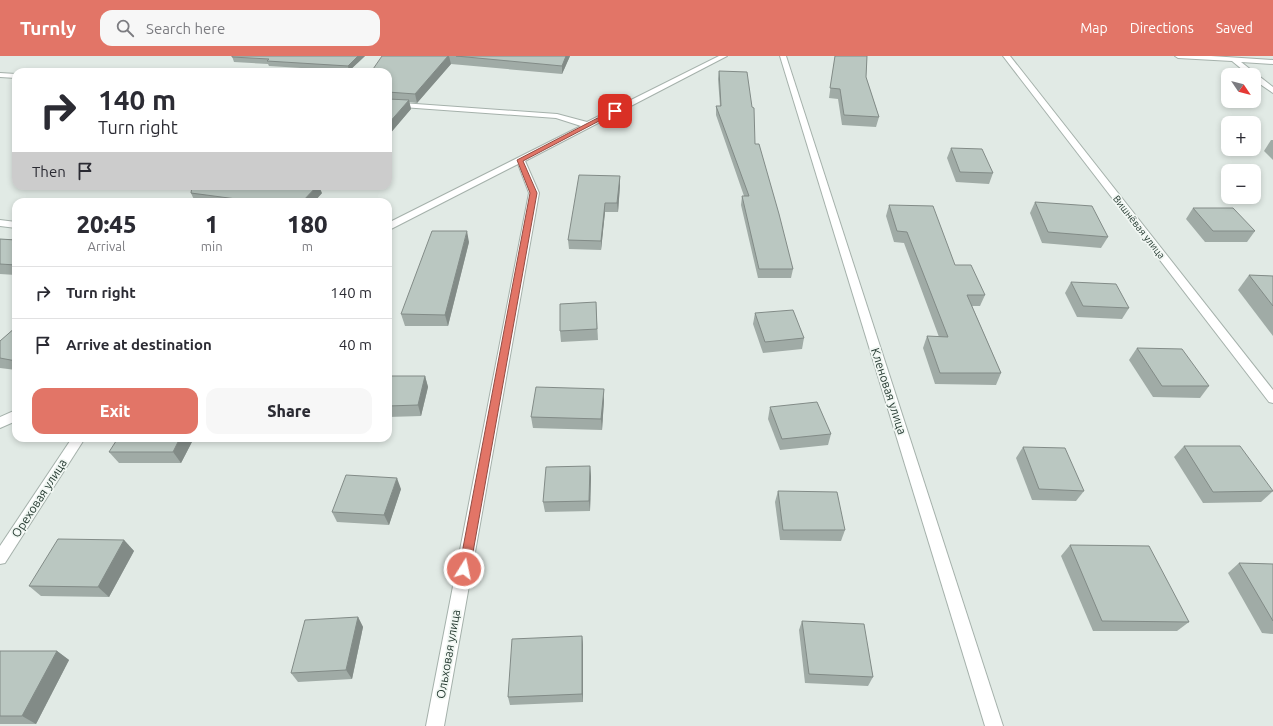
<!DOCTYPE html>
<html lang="en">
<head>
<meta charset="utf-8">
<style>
  :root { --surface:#fff; --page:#f7f7f7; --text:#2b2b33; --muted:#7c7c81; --line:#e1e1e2; --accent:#e27567 }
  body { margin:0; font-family:Ubuntu,sans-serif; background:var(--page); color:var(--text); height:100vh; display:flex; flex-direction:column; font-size:15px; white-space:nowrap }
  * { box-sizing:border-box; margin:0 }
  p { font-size:13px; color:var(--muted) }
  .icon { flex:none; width:22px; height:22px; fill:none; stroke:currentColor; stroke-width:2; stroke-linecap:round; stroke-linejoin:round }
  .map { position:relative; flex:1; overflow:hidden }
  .sheet { position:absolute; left:12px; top:142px; width:380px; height:244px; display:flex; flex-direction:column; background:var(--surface); border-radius:12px; box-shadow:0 2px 6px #0003 }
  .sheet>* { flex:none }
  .hud { position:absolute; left:12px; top:12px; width:380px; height:122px; border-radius:12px; box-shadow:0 2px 6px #0003; background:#fff; color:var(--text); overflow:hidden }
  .needle { width:26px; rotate:125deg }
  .fabs { position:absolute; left:1221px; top:12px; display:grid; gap:8px }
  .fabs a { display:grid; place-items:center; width:40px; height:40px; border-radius:8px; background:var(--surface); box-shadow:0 2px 6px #0003; font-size:20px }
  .pin { position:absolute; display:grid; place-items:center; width:34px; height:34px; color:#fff; margin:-17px; border-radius:8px; box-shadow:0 2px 6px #0006 }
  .me { position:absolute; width:44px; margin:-22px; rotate:10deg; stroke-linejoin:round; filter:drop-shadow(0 0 3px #0008) }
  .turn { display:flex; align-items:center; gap:14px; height:84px; padding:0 20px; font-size:18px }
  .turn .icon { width:52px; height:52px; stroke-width:2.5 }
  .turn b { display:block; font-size:28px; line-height:34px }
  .then { display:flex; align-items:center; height:38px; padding:0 20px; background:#0003; gap:8px; font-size:15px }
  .eta { display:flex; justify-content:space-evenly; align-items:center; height:68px; text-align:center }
  .eta b { font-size:24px; font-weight:800; line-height:28px }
  .primary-button { display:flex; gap:8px; margin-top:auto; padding:8px 20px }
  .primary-button a { flex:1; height:46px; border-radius:12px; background:var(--accent); color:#fff; font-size:16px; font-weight:800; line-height:46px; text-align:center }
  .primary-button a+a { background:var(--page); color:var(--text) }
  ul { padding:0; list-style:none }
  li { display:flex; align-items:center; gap:12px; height:52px; padding:0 20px; border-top:1px solid var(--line) }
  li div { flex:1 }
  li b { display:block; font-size:15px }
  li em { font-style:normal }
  header { display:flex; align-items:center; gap:24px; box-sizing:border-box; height:56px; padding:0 20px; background:var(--accent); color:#fff }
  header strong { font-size:19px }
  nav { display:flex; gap:22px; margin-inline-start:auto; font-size:14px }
  .search { width:280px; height:36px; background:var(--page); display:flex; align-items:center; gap:10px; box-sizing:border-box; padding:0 14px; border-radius:12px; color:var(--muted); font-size:15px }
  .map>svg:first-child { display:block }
</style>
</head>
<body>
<header>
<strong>Turnly</strong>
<div class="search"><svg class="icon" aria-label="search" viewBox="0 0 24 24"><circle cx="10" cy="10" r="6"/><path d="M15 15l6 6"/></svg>Search here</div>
<nav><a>Map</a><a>Directions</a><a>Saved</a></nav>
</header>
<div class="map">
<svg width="1273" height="670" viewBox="0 0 1273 670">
  <rect width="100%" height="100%" fill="#e1eae5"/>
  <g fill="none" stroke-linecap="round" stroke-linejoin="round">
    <defs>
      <g id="street">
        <polygon points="719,0 727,0 525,105 539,137 444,670 426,670 529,137 518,108 391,173 388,174 388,167 581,70 556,62 388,50 388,46 557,58 587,66"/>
        <polygon points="780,0 786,0 1003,670 985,670"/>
        <polygon points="1003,0 1010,0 1273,334 1273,347 1269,346"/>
        <polygon points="1175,0 1211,0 1273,4 1273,8 1241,6 1273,31 1273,37 1254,24 1254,19 1249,19 1232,5 1178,2"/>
        <polygon points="0,17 16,18 16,22 0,21"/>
        <polygon points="0,164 16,166 16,172 0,170"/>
        <polygon points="16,354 16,365 0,372 0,361"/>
        <polygon points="72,382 85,382 5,507 0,508 0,490"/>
      </g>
    </defs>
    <!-- street casing -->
    <use href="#street" stroke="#a5b1ab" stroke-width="2"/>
    <!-- street -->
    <use href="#street" fill="#fff" fill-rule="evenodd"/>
  </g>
  <!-- wall -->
  <g fill="#a0aba6">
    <polygon points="232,0 365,0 349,15 269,10 268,8 234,6"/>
    <polygon points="382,0 570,0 562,18 451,8 417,47 409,46 411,53 388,80 388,16"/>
    <polygon points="835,0 867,0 866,21 879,61 876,71 842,69 838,43 829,42"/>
    <polygon points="719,15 755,88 793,213 791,222 758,222 741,149 742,140 744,140 716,59 716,50 720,50 718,23"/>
    <polygon points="1271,84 1273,84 1273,104 1264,95"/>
    <polygon points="951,92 993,117 989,128 956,126 947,102"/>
    <polygon points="620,120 620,129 618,156 605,156 601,194 569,193 568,184"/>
    <polygon points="191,137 322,137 314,146 195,146"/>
    <polygon points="1035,146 1108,181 1101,192 1042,187 1030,157"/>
    <polygon points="889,149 955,209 985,239 980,250 972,250 1001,317 996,329 935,328 923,292 927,280 939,281 904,187 894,186 886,160"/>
    <polygon points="1193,152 1255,175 1247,186 1205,186 1186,163"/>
    <polygon points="0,183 16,184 16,219 0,218"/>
    <polygon points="469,186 448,270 405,270 401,258"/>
    <polygon points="1249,219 1273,220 1273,280 1238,234"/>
    <polygon points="1071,226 1129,252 1122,263 1077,261 1065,237"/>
    <polygon points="596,246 598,284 561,286 560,275"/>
    <polygon points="755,257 804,282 802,293 763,297 753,268"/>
    <polygon points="16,271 16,314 0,312 0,285"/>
    <polygon points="1137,292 1209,330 1200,342 1153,341 1129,304"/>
    <polygon points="388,320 425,320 428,331 421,360 388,361"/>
    <polygon points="604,344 602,374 533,372 531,361"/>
    <polygon points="770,351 831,378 828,389 780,394 768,363"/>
    <polygon points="194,382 181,407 119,407 109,396"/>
    <polygon points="1184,390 1273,435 1261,446 1203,447 1174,401"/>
    <polygon points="1023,391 1084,435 1076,445 1032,444 1016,402"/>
    <polygon points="590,410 591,421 590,455 545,456 543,446"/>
    <polygon points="401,433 389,469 337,466 332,456"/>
    <polygon points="778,435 845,474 841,485 780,484 775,446"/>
    <polygon points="124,484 134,495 109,541 41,540 29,530"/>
    <polygon points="1070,489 1189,566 1177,575 1093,575 1061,500"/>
    <polygon points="1239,507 1273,508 1273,578 1262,577 1228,517"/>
    <polygon points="358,561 363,571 352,623 298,626 291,617"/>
    <polygon points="802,565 873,621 868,630 805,627 799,574"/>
    <polygon points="582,580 583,589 583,646 510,649 508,641"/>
    <polygon points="0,595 57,595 69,604 36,668 0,668"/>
  </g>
  <!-- shaded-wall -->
  <g fill="#828b87">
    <polygon points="358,0 365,0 349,15 348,10"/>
    <polygon points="448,0 449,0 451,8 417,47 415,38"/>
    <polygon points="566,0 570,0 562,18 562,10"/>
    <polygon points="409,44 411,53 388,80 388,68"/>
    <polygon points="620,120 620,129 618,156 617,147"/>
    <polygon points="317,130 319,130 322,137 314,146 302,146"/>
    <polygon points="605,147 605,156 601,194 601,185"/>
    <polygon points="467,175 469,186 448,270 445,259"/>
    <polygon points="425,320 428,331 421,360 418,349"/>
    <polygon points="604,333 604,344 602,374 601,363"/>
    <polygon points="180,382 194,382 181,407 173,396"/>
    <polygon points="590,410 591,421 590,455 589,445"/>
    <polygon points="397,422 401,433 389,469 384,459"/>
    <polygon points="124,484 134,495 109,541 98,531"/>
    <polygon points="358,561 363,571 352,623 346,614"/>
    <polygon points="582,580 583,589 583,646 582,638"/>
    <polygon points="57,595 69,604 36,668 22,660"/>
  </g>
  <!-- building -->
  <g fill="#bac7c1" stroke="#828b87">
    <polygon points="232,0 358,0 348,10 267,5 269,3 232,1"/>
    <polygon points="382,0 448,0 415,38 388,36 388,16 371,16"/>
    <polygon points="456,0 566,0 562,10"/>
    <polygon points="835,0 867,0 866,21 879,61 844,59 840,33 830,32"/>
    <polygon points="719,15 747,16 752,51 754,52 755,88 759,88 779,158 793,213 759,213 742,140 749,140 716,50 721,50"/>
    <polygon points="388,43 409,44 388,68"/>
    <polygon points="951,92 982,93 993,117 960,116"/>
    <polygon points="579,119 620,120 617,147 605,147 601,185 568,184"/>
    <polygon points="192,130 317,130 302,146 259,146 191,137"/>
    <polygon points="1035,146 1092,150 1108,181 1048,176"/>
    <polygon points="889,149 933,150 955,209 971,209 985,239 967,239 1001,317 940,317 927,280 948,281 907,176 897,175"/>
    <polygon points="1193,152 1233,152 1255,175 1213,175"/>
    <polygon points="432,175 467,175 445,259 401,258"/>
    <polygon points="0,183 16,184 16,209 0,208"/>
    <polygon points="1249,219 1273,220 1273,250"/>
    <polygon points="1071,226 1116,228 1129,252 1083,250"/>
    <polygon points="596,246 597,273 560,275 560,248"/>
    <polygon points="793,254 804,282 765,286 755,257"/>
    <polygon points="16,271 16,305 0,302 0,285"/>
    <polygon points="1137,292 1182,293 1209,330 1162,330"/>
    <polygon points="388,320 425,320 418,349 388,350"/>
    <polygon points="536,331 604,333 601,363 531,361"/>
    <polygon points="817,346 831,378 782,383 770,351"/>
    <polygon points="118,382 180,382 173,396 109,396"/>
    <polygon points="1184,390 1240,390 1273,435 1213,436"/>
    <polygon points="1023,391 1065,392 1084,435 1039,433"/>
    <polygon points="590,410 589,445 543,446 546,411"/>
    <polygon points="346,419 397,422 384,459 332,456"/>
    <polygon points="778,435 837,436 845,474 783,474"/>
    <polygon points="58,483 124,484 98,531 29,530"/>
    <polygon points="1070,489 1149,490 1189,566 1102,565"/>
    <polygon points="1239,507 1273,508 1273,565"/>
    <polygon points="358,561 346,614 291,617 305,564"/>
    <polygon points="802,565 864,568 873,621 809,618"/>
    <polygon points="582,580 582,638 508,641 512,583"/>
    <polygon points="0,595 57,595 22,660 0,660"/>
  </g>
  <!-- route -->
  <polygon fill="#e27567" stroke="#934c43" points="613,54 618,55 523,105 537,137 470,513 468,517 464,518 460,517 459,513 530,137 517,104"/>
  <g text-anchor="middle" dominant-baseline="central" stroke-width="3.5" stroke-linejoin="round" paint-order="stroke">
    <!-- far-street labels -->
    <g font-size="10" fill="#243930" stroke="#f1f7f3">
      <text transform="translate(1139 171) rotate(52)">Вишнёвая улица</text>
    </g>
    <!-- street labels -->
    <g font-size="12" fill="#243930" stroke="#f1f7f3">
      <text transform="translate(889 335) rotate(72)">Кленовая улица</text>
      <text transform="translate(39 442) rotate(-57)">Ореховая улица</text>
      <text transform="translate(448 598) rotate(-80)">Ольховая улица</text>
    </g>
  </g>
</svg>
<div class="fabs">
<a><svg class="needle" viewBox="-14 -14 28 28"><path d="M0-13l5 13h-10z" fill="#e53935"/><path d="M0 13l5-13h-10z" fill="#7c7c81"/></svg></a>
<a>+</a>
<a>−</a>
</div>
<div class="pin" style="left:615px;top:55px;background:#d93025"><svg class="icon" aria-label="arrive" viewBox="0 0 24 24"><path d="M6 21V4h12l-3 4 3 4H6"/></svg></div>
<svg class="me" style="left:464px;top:513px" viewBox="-20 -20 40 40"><circle r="17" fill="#e27567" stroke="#fff" stroke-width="3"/><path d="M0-11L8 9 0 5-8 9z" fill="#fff"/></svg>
<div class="hud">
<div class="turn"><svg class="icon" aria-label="right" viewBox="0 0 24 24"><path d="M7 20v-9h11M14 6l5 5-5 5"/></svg><div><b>140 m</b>Turn right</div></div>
<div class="then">Then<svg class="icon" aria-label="arrive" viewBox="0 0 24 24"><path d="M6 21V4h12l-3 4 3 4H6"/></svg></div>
</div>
<section class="sheet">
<div class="eta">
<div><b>20:45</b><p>Arrival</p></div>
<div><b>1</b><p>min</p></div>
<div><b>180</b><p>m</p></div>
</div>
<ul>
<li><svg class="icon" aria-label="right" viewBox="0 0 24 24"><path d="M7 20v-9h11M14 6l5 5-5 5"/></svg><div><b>Turn right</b></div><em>140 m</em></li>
<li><svg class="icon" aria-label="arrive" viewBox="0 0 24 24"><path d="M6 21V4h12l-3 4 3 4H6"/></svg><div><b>Arrive at destination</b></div><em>40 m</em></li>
</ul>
<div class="primary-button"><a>Exit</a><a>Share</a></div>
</section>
</div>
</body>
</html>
